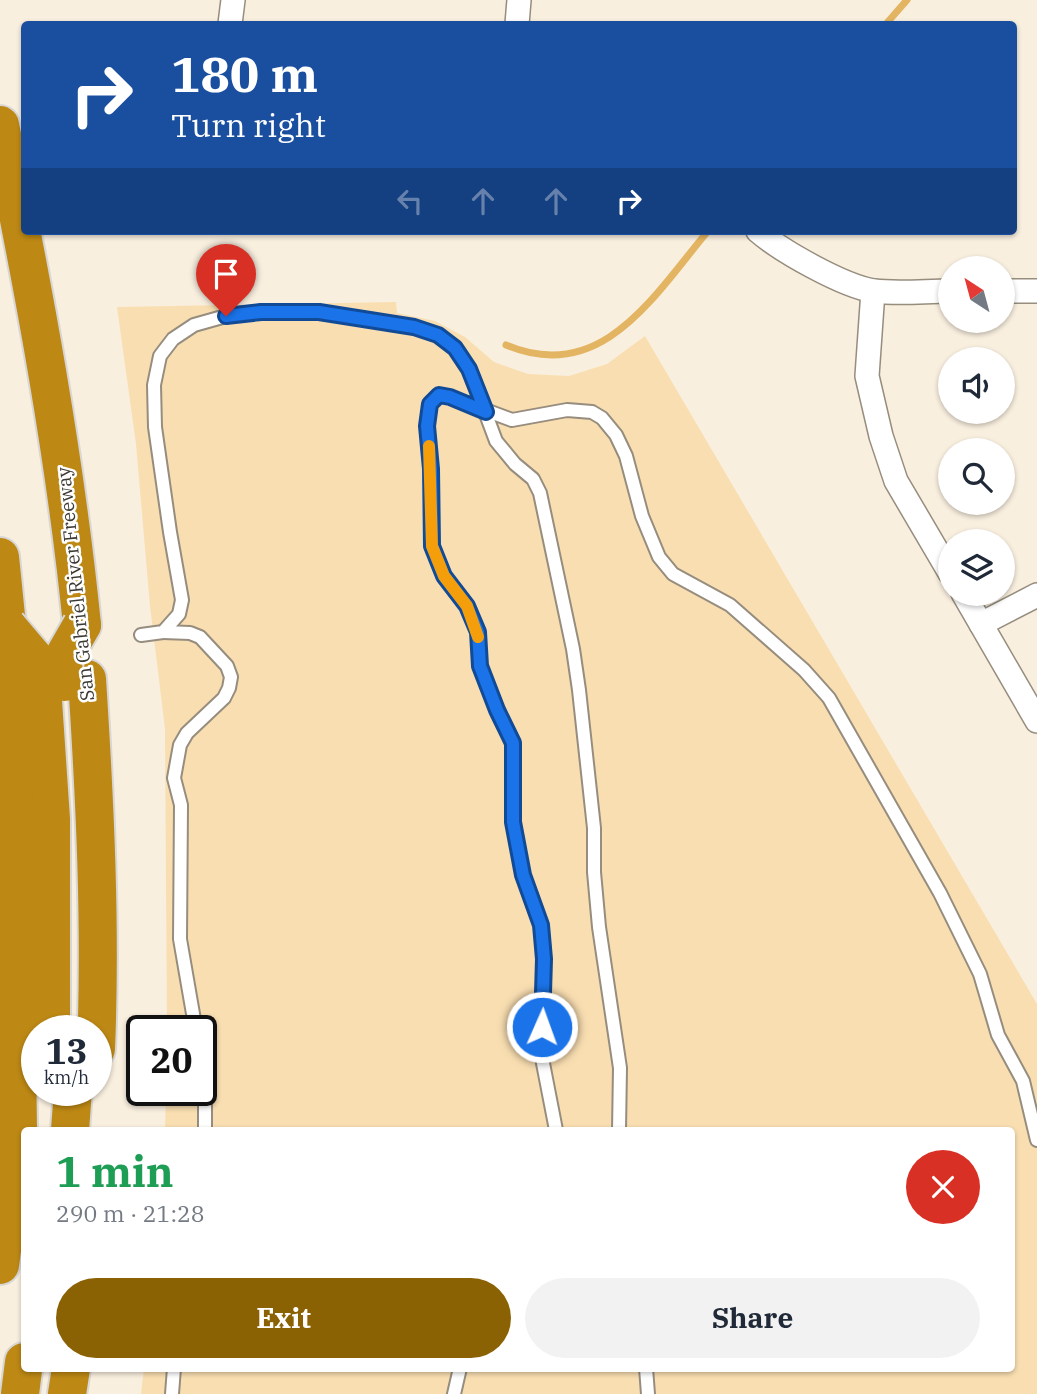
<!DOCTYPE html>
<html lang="en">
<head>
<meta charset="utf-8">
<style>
  :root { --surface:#fff; --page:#f2f2f3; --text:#1f2937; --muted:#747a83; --accent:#8b6203 }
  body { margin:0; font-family:"IBM Plex Serif",serif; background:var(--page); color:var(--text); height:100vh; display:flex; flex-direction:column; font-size:26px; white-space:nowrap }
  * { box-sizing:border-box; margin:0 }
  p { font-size:23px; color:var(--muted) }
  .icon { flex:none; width:38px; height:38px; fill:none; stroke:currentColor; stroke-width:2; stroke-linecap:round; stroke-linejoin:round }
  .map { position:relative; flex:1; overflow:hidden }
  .drawer { position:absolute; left:21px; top:1127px; width:994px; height:245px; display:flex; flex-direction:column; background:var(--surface); border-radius:7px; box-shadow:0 2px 5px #0004 }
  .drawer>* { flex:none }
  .guide { position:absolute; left:21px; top:21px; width:996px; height:214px; border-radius:7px; box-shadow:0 2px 5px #0004; background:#1a4fa0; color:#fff; overflow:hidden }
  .needle { width:46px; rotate:324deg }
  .fabs { position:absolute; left:938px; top:256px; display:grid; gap:14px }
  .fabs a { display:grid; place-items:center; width:77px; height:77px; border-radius:50%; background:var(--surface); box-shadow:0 2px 5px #0004; font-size:35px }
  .speed { position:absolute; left:21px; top:1015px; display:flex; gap:14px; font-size:35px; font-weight:700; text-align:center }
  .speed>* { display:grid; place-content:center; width:91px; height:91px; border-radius:50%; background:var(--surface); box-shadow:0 2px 5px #0004; line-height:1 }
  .speed small { font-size:18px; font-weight:400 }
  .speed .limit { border:4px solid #111; border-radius:10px; background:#fff; color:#111 }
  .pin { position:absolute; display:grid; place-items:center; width:60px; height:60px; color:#fff; margin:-72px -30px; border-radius:50% 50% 50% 0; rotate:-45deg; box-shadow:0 0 7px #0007 }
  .pin .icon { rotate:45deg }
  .me { position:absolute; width:77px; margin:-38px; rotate:2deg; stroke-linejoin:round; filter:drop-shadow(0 0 5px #0008) }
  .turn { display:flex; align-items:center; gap:24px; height:147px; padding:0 35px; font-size:32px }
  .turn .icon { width:91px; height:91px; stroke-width:2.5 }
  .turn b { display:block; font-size:49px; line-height:60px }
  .lanes { display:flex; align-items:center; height:66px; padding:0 35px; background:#0003; justify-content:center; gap:35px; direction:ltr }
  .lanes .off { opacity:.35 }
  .round { display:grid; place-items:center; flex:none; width:74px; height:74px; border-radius:37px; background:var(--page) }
  .headline { display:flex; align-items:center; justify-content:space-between; height:119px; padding:0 35px }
  h1 { font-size:42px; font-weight:700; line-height:52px; color:#1e9e55 }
  .button { display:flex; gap:14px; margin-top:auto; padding:14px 35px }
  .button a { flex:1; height:80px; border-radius:42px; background:var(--accent); color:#fff; font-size:28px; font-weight:700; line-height:80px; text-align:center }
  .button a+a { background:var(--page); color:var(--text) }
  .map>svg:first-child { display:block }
</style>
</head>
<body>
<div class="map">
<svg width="1037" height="1394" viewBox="0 0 1037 1394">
  <rect width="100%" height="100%" fill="#f9efdf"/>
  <!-- green -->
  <polygon fill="#f9deb1" points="396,302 397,313 435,321 465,337 494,362 528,374 569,376 607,364 645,336 1037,1004 1037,1394 141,1394 144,1368 1012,1368 1012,1130 165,1130 166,1090 201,1090 201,1031 167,1031 165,729 150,606 136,444 117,307"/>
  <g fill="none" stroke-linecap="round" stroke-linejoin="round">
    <!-- stream -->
    <g stroke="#e3b461" stroke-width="7">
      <polyline points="886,24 907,0"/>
      <path d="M 506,345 C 602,386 655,294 708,231"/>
    </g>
    <defs>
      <g id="service">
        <polyline points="163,632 190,633 200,637 227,666 231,677 229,688 224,698 187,733 180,745 174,778 181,805 180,939 196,1031"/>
        <polyline points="141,635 163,632 179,614 182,600 170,532 155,427 154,385 160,356 173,339 194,325 226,316 261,312 319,312 414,327 438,335 455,348 469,369 496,441 515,464 533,479 540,493 573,649 579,690 594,828 594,872 599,927 620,1068 619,1130"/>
        <polyline points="201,1057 205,1079 205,1130"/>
        <polyline points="556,1130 541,1053 544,959 541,925 523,875 513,822 513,742 497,710 480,666 478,632 467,606 444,576 432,546 431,469 427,426 430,404 438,395 450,397 512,420 567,410 592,412 602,418 616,435 626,456 642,516 659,557 673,574 730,605 804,670 829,698 940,893 980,974 998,1035 1023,1081 1037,1140"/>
        <polyline points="646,1368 648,1394"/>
        <polyline points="172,1394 174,1368"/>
        <polyline points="454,1394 460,1368"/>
      </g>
      <g id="minor">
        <polyline points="230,24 233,0"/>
        <polyline points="517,24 519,0"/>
        <path d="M 758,231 C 781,251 843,286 874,291 C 898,294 926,291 950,291"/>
        <polyline points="873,291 867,376 881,436 896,481 950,573"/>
        <polyline points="1003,291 1037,291"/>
        <polyline points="963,593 1037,721"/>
        <polyline points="981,624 1037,595"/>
      </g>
      <g id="motorway">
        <path d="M 0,125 C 34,290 65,456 82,625"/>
        <polyline points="0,557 7,626"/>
        <path d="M 87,679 C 95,803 101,926 96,1049"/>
        <polyline points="42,686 51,819 51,1031"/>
        <polyline points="70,1130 73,1090"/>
        <polyline points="0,1265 18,1130 12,686"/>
        <polyline points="20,1394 24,1362"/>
        <polyline points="67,1394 71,1368"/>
      </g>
    </defs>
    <!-- service casing -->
    <use href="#service" stroke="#968d7e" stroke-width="16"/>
    <!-- minor casing -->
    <use href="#minor" stroke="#968d7e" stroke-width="26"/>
    <!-- motorway casing -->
    <use href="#motorway" stroke="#d8d7d6" stroke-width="42"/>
    <!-- service -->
    <use href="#service" stroke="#fff" stroke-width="12"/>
    <!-- minor -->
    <use href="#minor" stroke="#fff" stroke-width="23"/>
    <!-- motorway -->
    <use href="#motorway" stroke="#bd8814" stroke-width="38"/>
    <defs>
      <g id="motorway-bridge">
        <polyline points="7,626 41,666 42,686"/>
        <polyline points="7,626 12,686"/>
        <polyline points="64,682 63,658 82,625"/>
      </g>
    </defs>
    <!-- motorway-bridge casing -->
    <use href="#motorway-bridge" stroke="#d8d7d6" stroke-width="42" stroke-linecap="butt"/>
    <!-- motorway-bridge -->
    <use href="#motorway-bridge" stroke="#bd8814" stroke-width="38"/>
  </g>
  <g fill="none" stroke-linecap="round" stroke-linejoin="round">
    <defs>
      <polyline id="route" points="226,316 261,312 319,312 414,327 438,335 455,348 469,369 486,412 450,397 439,395 430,404 427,426 431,469 432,546 444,576 467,606 478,632 480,666 497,710 513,743 513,822 523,875 541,925 544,959 542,1027"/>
    </defs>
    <!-- route casing -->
    <use href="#route" stroke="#114b97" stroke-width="18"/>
    <!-- route -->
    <use href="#route" stroke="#1a73e8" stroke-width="12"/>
    <!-- slow -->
    <polyline stroke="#f59e0b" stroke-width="12" points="429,446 432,546 444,576 467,606 478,637"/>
  </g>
  <g text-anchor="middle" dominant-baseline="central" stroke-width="5" stroke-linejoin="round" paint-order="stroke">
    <!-- street labels -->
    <g font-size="19" fill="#3c3832" stroke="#fff">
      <text transform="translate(75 584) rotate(-96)">San Gabriel River Freeway</text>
    </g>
  </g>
</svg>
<div class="fabs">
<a><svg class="needle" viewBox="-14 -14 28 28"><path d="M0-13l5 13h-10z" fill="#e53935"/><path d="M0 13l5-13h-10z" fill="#747a83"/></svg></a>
<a><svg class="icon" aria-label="sound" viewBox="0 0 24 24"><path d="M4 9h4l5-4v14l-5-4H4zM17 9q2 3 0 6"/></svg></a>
<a><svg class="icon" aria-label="search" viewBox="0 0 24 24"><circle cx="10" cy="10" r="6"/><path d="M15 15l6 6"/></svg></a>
<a><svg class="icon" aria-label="layers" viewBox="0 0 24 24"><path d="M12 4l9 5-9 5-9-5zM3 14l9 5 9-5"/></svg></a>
</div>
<div class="speed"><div>13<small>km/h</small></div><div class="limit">20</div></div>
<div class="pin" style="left:226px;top:316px;background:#d93025"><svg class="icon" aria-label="arrive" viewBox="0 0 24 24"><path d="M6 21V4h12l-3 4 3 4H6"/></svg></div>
<svg class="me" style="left:542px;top:1027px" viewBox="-20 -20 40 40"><circle r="17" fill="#1a73e8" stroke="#fff" stroke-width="3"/><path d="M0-11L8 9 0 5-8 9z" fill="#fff"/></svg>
<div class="guide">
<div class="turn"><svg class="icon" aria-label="right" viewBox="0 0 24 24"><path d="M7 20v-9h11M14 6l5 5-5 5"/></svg><div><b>180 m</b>Turn right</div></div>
<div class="lanes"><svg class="icon off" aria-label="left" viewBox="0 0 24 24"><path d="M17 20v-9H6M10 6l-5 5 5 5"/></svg><svg class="icon off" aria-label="ahead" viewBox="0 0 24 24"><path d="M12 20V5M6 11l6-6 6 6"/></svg><svg class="icon off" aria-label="ahead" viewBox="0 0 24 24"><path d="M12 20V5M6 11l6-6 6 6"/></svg><svg class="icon" aria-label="right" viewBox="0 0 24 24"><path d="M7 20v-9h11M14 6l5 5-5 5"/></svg></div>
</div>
<section class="drawer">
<div class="headline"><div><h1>1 min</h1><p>290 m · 21:28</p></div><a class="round" style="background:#d93025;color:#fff"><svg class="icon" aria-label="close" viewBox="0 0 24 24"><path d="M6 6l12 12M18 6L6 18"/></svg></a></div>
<div class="button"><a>Exit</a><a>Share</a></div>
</section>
</div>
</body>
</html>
